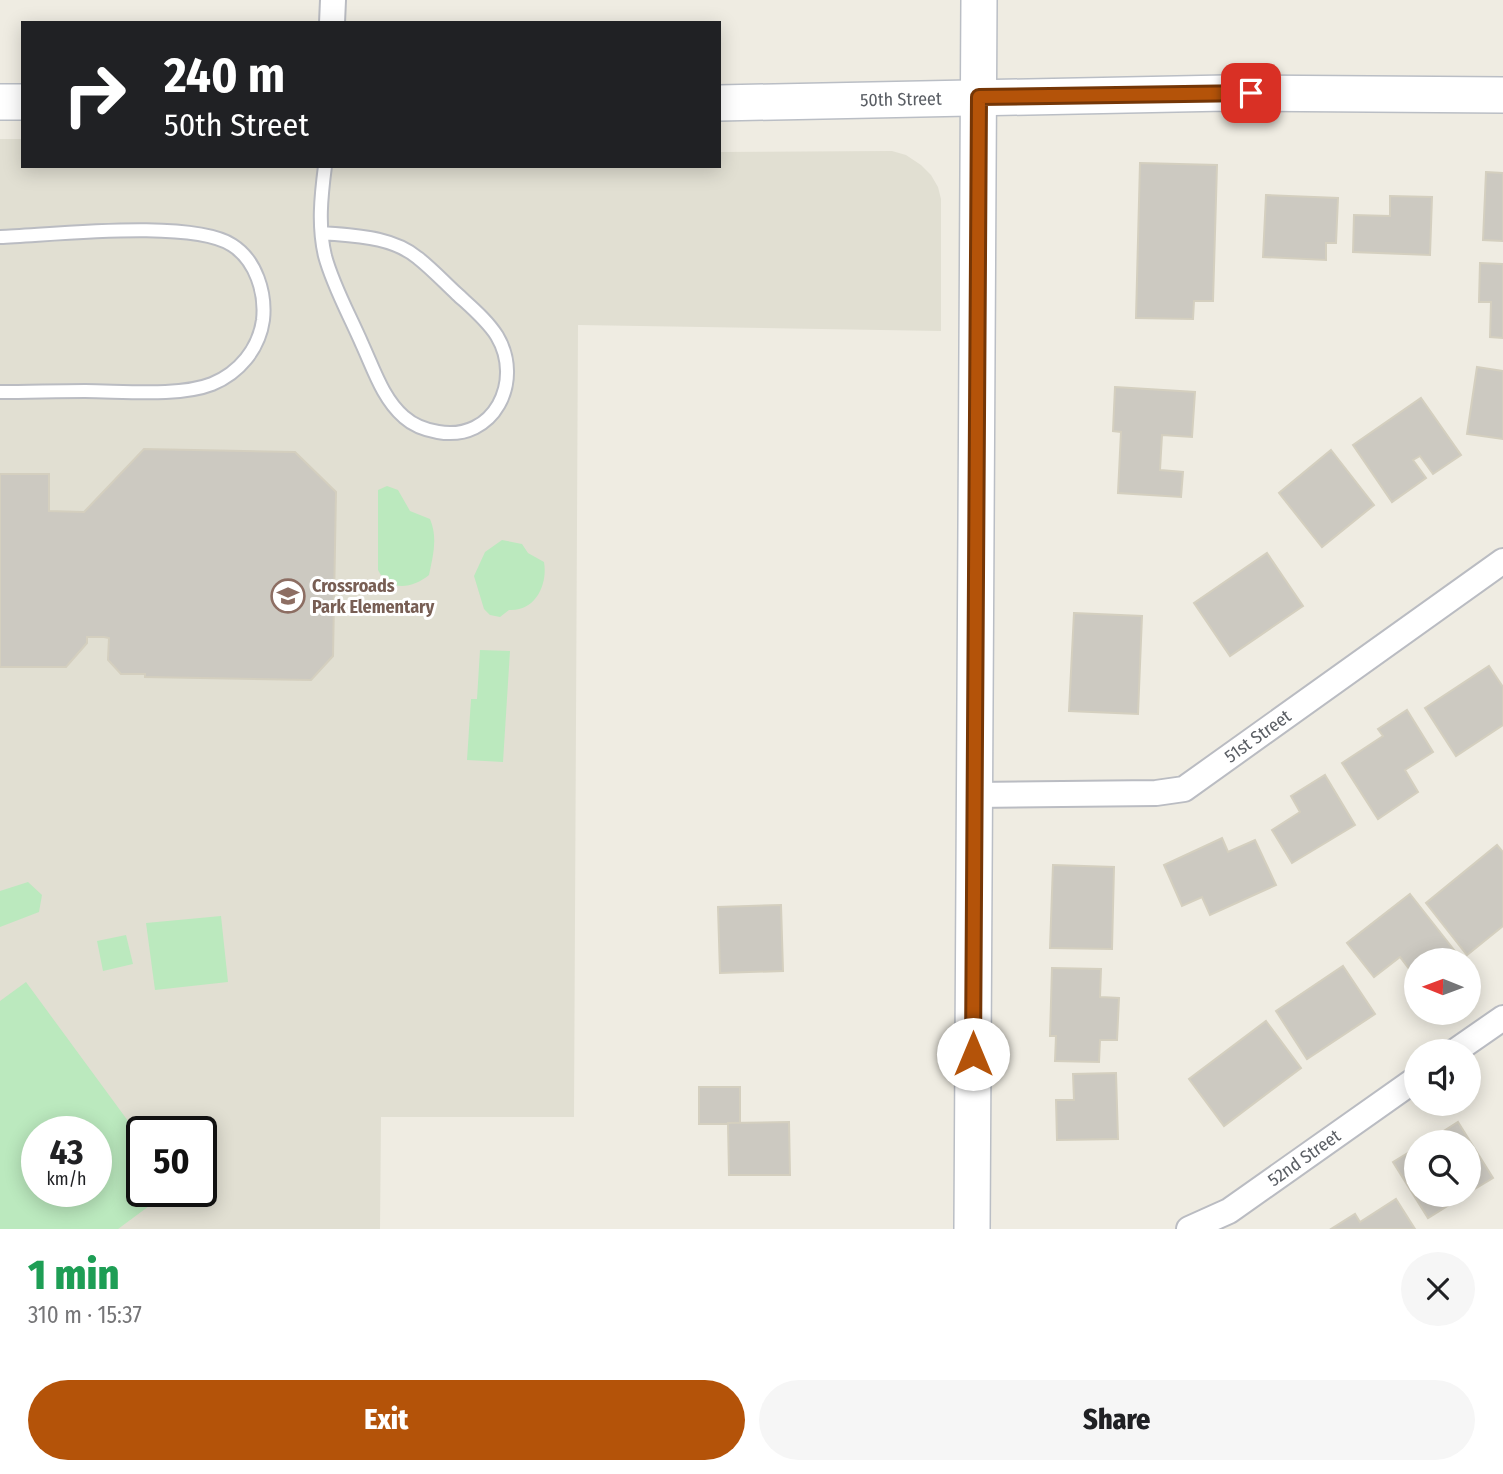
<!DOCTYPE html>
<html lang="en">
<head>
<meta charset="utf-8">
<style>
  :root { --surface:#fff; --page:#f6f6f6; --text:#202124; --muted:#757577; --accent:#b45309 }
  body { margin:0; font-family:"Fira Sans Condensed",sans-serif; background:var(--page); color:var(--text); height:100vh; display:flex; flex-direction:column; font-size:26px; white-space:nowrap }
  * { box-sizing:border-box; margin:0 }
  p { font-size:23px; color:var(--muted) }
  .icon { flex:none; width:38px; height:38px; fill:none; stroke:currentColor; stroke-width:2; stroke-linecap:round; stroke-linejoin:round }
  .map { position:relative; height:1229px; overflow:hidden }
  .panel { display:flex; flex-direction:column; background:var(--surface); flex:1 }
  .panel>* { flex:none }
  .top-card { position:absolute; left:21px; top:21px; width:700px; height:147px; border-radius:0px; box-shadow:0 4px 18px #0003; background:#202124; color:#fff; overflow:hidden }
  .needle { width:46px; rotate:271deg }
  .tools { position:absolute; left:1404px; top:948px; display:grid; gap:14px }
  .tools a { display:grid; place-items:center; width:77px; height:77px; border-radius:50%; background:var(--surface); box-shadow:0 4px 18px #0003; font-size:35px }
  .speed { position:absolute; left:21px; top:1116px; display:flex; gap:14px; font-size:35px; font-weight:700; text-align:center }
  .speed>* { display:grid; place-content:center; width:91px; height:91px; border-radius:50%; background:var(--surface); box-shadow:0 4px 18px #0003; line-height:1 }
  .speed small { font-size:18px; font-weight:400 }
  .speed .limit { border:4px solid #111; border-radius:10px; background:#fff; color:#111 }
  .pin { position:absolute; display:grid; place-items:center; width:60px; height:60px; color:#fff; margin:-30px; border-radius:14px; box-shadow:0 4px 10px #0006 }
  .me { position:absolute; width:77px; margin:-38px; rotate:0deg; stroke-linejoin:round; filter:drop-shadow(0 0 5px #0008) }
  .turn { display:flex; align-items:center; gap:24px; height:147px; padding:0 28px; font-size:32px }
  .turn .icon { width:91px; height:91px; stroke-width:2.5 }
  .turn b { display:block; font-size:49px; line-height:60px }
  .round { display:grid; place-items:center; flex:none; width:74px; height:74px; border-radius:37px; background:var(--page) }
  .headline { display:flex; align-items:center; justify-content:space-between; height:119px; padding:0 28px }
  h1 { font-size:42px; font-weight:800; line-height:52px; color:#1e9e55 }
  .primary-button { display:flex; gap:14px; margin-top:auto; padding:14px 28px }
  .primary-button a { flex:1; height:80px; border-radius:42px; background:var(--accent); color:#fff; font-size:28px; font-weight:800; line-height:80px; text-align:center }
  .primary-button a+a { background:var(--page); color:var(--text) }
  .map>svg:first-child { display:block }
</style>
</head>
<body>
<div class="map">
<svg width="1503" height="1229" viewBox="0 0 1503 1229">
  <rect width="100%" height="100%" fill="#efece2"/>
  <!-- education -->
  <path fill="#e1dfd2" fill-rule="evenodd" d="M 0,139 L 23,139 L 23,166 L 719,166 L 719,152 L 892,151 L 906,155 L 921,165 L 931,175 L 938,187 L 941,199 L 941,331 L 578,325 L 574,1117 L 381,1117 L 380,1229 L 0,1229 ZM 37,1132 L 96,1132 L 96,1192 L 37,1192 ZM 142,1132 L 201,1132 L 201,1192 L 142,1192 Z"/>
  <!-- green -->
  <g fill="#bbe9be" fill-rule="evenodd">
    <path d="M 387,486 L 398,490 L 410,511 L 430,519 C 438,538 433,556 429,575 C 412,589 389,592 378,570 L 378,490 Z"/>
    <path d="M 502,540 L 522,544 L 528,553 L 544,562 C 548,585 535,612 509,610 L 500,617 L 490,615 L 484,609 L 474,576 L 485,552 Z"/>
    <polygon points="480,650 510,651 503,762 467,760 471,699 477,699"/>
    <polygon points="28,882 42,895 39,912 0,927 0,891"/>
    <polygon points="221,916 228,982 155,990 146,923"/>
    <polygon points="126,935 133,964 103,971 97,941"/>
    <path d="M 26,982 L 142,1140 L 142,1192 L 168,1192 L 118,1229 L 0,1229 L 0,1001 ZM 96,1132 L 96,1192 L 37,1192 L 37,1132 Z"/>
  </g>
  <!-- building -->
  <g fill="#ccc9c1" stroke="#d4cfbf" stroke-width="2">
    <polygon points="1140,163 1217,165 1213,301 1194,301 1193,319 1136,318"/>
    <polygon points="1486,172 1503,173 1503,241 1483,240"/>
    <polygon points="1266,195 1338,198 1336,243 1326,243 1326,260 1263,257"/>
    <polygon points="1390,196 1432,197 1430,255 1353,252 1354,215 1390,216"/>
    <polygon points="1480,263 1503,264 1503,338 1490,337 1491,302 1479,302"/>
    <polygon points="1477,367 1503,371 1503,439 1467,434"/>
    <polygon points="1115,387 1195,392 1192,437 1162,435 1160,470 1183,472 1181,497 1118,493 1121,432 1113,431"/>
    <polygon points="1421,398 1461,455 1433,474 1420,456 1413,460 1426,478 1392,502 1353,445"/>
    <polygon points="144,449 295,452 336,492 333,656 311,680 145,677 145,674 121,674 108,660 109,638 104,637 87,637 87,643 66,667 0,667 0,474 49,474 49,511 84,512"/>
    <polygon points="1331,450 1374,505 1322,547 1279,493"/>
    <polygon points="1267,553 1303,606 1230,656 1194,603"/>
    <polygon points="1074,613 1142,616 1138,714 1069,711"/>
    <polygon points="1489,666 1503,687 1503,725 1456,756 1425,708"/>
    <polygon points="1407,710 1433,752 1405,770 1418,792 1378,819 1342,763 1383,736 1378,729"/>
    <polygon points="1325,775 1355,825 1292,863 1272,830 1300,812 1291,796"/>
    <polygon points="1222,838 1228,852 1255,840 1276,885 1210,915 1202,897 1182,906 1164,865"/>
    <polygon points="1497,845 1503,852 1503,926 1467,955 1426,903"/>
    <polygon points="1053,865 1114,867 1112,949 1050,948"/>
    <polygon points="1410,894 1458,955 1451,961 1416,961 1416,978 1400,957 1374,977 1347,943"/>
    <polygon points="781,905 783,971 720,973 718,907"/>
    <polygon points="1343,966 1375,1014 1307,1059 1276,1011"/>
    <polygon points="1052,968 1101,969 1100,997 1119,998 1117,1040 1100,1040 1099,1062 1055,1061 1056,1036 1050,1036"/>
    <polygon points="1266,1021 1301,1068 1224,1126 1189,1079"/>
    <polygon points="1116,1073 1118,1139 1057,1140 1056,1100 1074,1100 1073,1074"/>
    <rect x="699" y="1087" width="41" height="37"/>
    <polygon points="789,1122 790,1175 729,1175 728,1123"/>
    <polygon points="1458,1122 1493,1178 1468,1193 1468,1143 1425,1143"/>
    <polygon points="1416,1148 1416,1195 1465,1195 1428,1218 1393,1162"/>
    <polygon points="1396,1199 1415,1229 1331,1229 1355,1214 1360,1222"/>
  </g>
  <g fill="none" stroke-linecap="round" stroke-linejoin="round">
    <defs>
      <g id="lane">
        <path d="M 322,233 C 354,236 392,236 418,258 C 432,269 444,282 457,294 C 471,307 487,320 497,336 C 524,381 494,442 438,432 C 426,430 414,426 404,417 C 383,399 374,370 362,344 C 350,316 333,286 325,256 C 318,226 321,197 325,166"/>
        <path d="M 0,237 C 53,235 191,219 232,245 C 256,260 266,293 263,320 C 259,349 239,373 212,384 C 179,397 122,391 85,391 C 57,391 28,392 0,392"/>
      </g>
      <g id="street">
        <polyline points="332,23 333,0"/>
        <path id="s1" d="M 974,795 L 1156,793 L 1184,789 L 1503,561"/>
        <polyline points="1454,1052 1503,1018"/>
        <path id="s2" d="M 1189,1229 L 1229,1211 L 1416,1079"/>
      </g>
      <g id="secondary">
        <polyline points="0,102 23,102"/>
        <path id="s3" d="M 719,103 L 1226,93 L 1503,95"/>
        <polyline points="972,1229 979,0"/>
      </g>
    </defs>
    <!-- lane casing -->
    <use href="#lane" stroke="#babcc2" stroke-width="16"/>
    <!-- street casing -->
    <use href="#street" stroke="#babcc2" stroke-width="28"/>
    <!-- secondary casing -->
    <use href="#secondary" stroke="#babec5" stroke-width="38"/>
    <!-- lane -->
    <use href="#lane" stroke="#fff" stroke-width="12"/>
    <!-- street -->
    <use href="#street" stroke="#fff" stroke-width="24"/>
    <!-- secondary -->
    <use href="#secondary" stroke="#fff" stroke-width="35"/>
  </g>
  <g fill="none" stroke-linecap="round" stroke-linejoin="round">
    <defs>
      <polyline id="route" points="973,1054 979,97 1251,93"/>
    </defs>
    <!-- route casing -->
    <use href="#route" stroke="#753606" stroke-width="18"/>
    <!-- route -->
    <use href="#route" stroke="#b45309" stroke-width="12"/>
  </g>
  <!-- icons -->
  <defs>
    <symbol id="school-ring" viewBox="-11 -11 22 22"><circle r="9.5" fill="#fff" stroke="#8d6e63" stroke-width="1.5"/><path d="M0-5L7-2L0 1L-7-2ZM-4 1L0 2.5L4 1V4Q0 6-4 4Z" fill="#8d6e63"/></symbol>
  </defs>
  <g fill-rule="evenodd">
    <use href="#school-ring" x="269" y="577" width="38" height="38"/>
  </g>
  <g text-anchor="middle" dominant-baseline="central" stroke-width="6" stroke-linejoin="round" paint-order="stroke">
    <!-- street labels -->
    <g font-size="18" fill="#5a5e64" stroke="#fff">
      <text stroke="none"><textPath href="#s3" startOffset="182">50th Street</textPath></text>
      <text stroke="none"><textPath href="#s1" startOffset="301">51st Street</textPath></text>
      <text stroke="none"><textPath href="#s2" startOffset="136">52nd Street</textPath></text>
    </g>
    <!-- education labels -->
    <g font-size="18" font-weight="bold" fill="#785e54" stroke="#fff" text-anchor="start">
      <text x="312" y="586">Crossroads<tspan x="312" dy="21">Park Elementary</tspan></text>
    </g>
  </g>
</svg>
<div class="tools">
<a><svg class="needle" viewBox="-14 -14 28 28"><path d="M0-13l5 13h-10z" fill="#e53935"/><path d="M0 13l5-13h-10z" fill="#757577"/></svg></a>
<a><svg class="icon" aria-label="sound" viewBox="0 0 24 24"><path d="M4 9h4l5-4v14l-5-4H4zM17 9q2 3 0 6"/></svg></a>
<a><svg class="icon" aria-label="search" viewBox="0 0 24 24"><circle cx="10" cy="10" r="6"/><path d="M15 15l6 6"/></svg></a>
</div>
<div class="speed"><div>43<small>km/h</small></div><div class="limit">50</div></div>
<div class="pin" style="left:1251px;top:93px;background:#d93025"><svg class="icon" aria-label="arrive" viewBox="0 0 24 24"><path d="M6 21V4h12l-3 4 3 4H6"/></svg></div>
<svg class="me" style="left:973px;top:1054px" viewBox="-20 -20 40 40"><circle r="19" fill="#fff"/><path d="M0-13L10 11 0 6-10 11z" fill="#b45309"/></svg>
<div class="top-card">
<div class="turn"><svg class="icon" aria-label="right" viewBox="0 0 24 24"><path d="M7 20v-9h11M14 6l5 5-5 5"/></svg><div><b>240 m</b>50th Street</div></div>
</div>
</div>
<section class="panel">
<div class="headline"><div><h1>1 min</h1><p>310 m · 15:37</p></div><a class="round"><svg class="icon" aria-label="close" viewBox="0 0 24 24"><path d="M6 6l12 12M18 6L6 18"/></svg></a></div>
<div class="primary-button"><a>Exit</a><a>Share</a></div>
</section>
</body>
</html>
